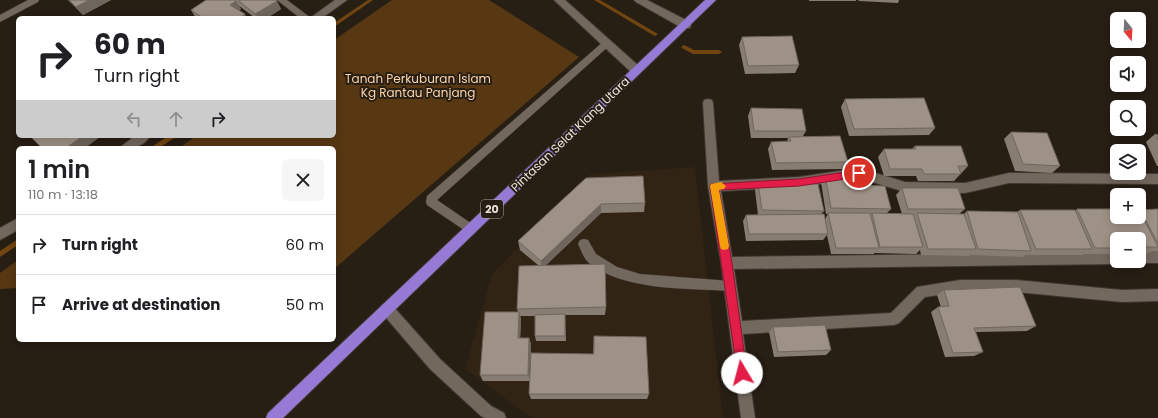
<!DOCTYPE html>
<html lang="en">
<head>
<meta charset="utf-8">
<style>
  :root { --surface:#fff; --page:#f6f6f6; --text:#202124; --muted:#757577; --line:#e0e0e0 }
  body { margin:0; font-family:Poppins,sans-serif; background:var(--page); color:var(--text); height:100vh; display:flex; flex-direction:column; font-size:15px; white-space:nowrap }
  * { box-sizing:border-box; margin:0 }
  p { font-size:13px; color:var(--muted) }
  .icon { flex:none; width:22px; height:22px; fill:none; stroke:currentColor; stroke-width:2; stroke-linecap:round; stroke-linejoin:round }
  .map { position:relative; flex:1; overflow:hidden }
  .panel { position:absolute; left:16px; top:146px; width:320px; height:196px; display:flex; flex-direction:column; background:var(--surface); border-radius:6px; box-shadow:0 2px 10px #0003 }
  .panel>* { flex:none }
  .banner { position:absolute; left:16px; top:16px; width:320px; height:122px; border-radius:6px; box-shadow:0 2px 10px #0003; background:#fff; color:var(--text); overflow:hidden }
  .needle { width:26px; rotate:162deg }
  .controls { position:absolute; left:1110px; top:12px; display:grid; gap:8px }
  .controls a { display:grid; place-items:center; width:36px; height:36px; border-radius:6px; background:var(--surface); box-shadow:0 2px 10px #0003; font-size:20px }
  .pin { position:absolute; display:grid; place-items:center; width:34px; height:34px; color:#fff; margin:-17px; border:2px solid #fff; border-radius:50%; box-shadow:0 1px 4px #0007 }
  .me { position:absolute; width:44px; margin:-22px; rotate:352deg; stroke-linejoin:round; filter:drop-shadow(0 0 3px #0008) }
  .turn { display:flex; align-items:center; gap:14px; height:84px; padding:0 12px; font-size:18px }
  .turn .icon { width:52px; height:52px; stroke-width:2.5 }
  .turn b { display:block; font-size:28px; line-height:34px }
  .lanes { display:flex; align-items:center; height:38px; padding:0 12px; background:#0003; justify-content:center; gap:20px; direction:ltr }
  .lanes .off { opacity:.35 }
  .round { display:grid; place-items:center; flex:none; width:42px; height:42px; border-radius:6px; background:var(--page) }
  .headline { display:flex; align-items:center; justify-content:space-between; height:68px; padding:0 12px }
  h1 { font-size:24px; font-weight:600; line-height:30px }
  ul { padding:0; list-style:none }
  li { display:flex; align-items:center; gap:12px; height:60px; padding:0 12px; border-top:1px solid var(--line) }
  li div { flex:1 }
  li b { display:block; font-size:15px }
  li em { font-style:normal }
  .map>svg:first-child { display:block }
</style>
</head>
<body>
<div class="map">
<svg width="1158" height="418" viewBox="0 0 1158 418">
  <rect width="100%" height="100%" fill="#271e14"/>
  <!-- built -->
  <polygon fill="#322415" points="695,167 723,418 537,418 530,417 465,369 492,274 591,174"/>
  <!-- green -->
  <g fill="#583813">
    <polygon points="392,0 489,0 579,57 334,269 334,148 179,148 196,136 334,136 334,40"/>
    <polygon points="18,260 18,288 0,289 0,273"/>
  </g>
  <g fill="none" stroke-linecap="round" stroke-linejoin="round">
    <!-- stream -->
    <g fill="#714510" fill-rule="evenodd">
      <polygon points="368,0 373,0 334,27 334,23"/>
      <polygon points="594,0 600,0 658,34 655,36 653,35"/>
      <polygon points="684,45 694,50 719,50 722,52 719,54 693,54 682,48 681,47"/>
      <polygon points="168,136 175,136 174,138 159,148 152,148 153,146"/>
      <polygon points="18,239 18,245 0,257 0,251"/>
    </g>
    <defs>
      <g id="service">
        <polygon points="28,0 39,0 38,2 0,22 0,15"/>
        <polygon points="277,0 287,0 311,18 300,18"/>
        <polygon points="607,40 610,41 612,43 610,45 437,200 475,226 477,229 475,232 471,234 467,232 427,205 426,202 427,196 604,41"/>
        <path d="M 584,239 L 588,240 L 596,254 L 617,267 L 640,274 L 730,281 L 734,282 L 736,286 L 734,290 L 730,291 C 686,288 624,291 589,263 C 584,259 581,250 578,244 L 580,240 Z"/>
      </g>
      <g id="minor">
        <polygon points="335,0 347,0 322,18 310,18"/>
        <polygon points="634,0 647,0 690,22 691,25 690,28 682,28 636,2"/>
        <polygon points="708,99 712,100 713,103 719,181 799,177 859,168 905,182 965,183 1009,173 1158,174 1158,184 1009,183 965,193 905,192 859,178 799,187 721,191 732,257 1117,252 1117,261 1122,261 1117,264 734,269 742,321 891,313 917,287 960,280 1016,280 1122,290 1158,289 1158,301 1122,302 1016,292 960,292 925,297 899,323 894,325 743,334 755,418 741,418 721,263 708,186 703,103 704,100"/>
        <path d="M 135,136 L 150,136 C 144,147 132,148 121,148 L 123,145 Z"/>
        <polygon points="18,218 18,230 0,240 0,228"/>
        <polygon points="1139,251 1158,251 1158,263 1139,263 1135,261 1139,261"/>
        <polygon points="387,303 392,305 440,359 491,406 504,413 506,418 485,418 481,416 430,369 382,313 380,309 382,305"/>
      </g>
      <polygon id="tertiary" points="554,0 565,0 640,67 641,70 640,73 632,73"/>
      <polygon id="trunk" points="705,0 716,0 283,418 266,418 268,413"/>
    </defs>
    <!-- service casing -->
    <use href="#service" stroke="#403832" stroke-width="1"/>
    <!-- minor casing -->
    <use href="#minor" stroke="#403832" stroke-width="2"/>
    <!-- tertiary casing -->
    <use href="#tertiary" stroke="#403832" stroke-width="2"/>
    <!-- trunk casing -->
    <use href="#trunk" stroke="#403832" stroke-width="2"/>
    <!-- service -->
    <use href="#service" fill="#73685d" fill-rule="evenodd"/>
    <!-- minor -->
    <use href="#minor" fill="#73685d" fill-rule="evenodd"/>
    <!-- tertiary -->
    <use href="#tertiary" fill="#73685d" fill-rule="evenodd"/>
    <!-- trunk -->
    <use href="#trunk" fill="#967ad5" fill-rule="evenodd"/>
  </g>
  <!-- wall -->
  <g fill="#887d72">
    <polygon points="68,0 111,0 83,15"/>
    <polygon points="235,0 276,0 281,9 267,18 255,18 238,5 241,9 239,11 247,18 196,18 191,10"/>
    <rect x="809" y="0" width="47" height="1"/>
    <polygon points="858,0 899,0 898,3 859,1"/>
    <polygon points="742,37 799,65 795,73 745,74 739,45"/>
    <polygon points="845,99 935,128 929,135 849,136 841,107"/>
    <polygon points="751,108 806,131 803,136 848,162 843,169 772,170 768,149 771,142 787,142 788,138 751,138 748,116"/>
    <polygon points="1011,132 1060,166 1052,173 1015,171 1004,139"/>
    <polygon points="1155,134 1158,135 1158,166 1157,166 1146,142"/>
    <polygon points="915,146 968,166 954,181 918,181 916,176 884,176 878,157 884,149 912,149"/>
    <polygon points="825,175 855,185 891,209 887,213 902,214 896,195 902,188 965,209 959,214 964,214 967,211 1017,212 1020,210 1075,211 1077,209 1139,210 1158,209 1158,251 1152,251 1148,253 1139,253 1139,239 1117,239 1117,254 1085,254 1085,253 1083,255 1027,255 1027,254 1023,257 971,255 971,254 969,256 921,255 920,250 916,254 874,253 874,254 831,254 827,235 823,240 746,241 743,221 746,215 758,215 755,190 758,183 824,211 821,214 825,219 828,214 826,214 821,182"/>
    <polygon points="586,178 645,203 644,212 601,213 546,265 606,307 605,315 565,315 566,341 536,341 535,336 535,316 520,316 521,319 520,338 529,338 531,344 530,381 483,381 480,375 518,312 517,309 538,265 520,250 518,241"/>
    <polygon points="944,290 1036,326 1027,331 976,332 983,352 974,356 945,357 931,312 938,307 941,307 937,295"/>
    <polygon points="773,327 831,350 826,355 774,357 769,332"/>
    <polygon points="594,336 649,394 647,399 531,399 529,394 593,354"/>
  </g>
  <!-- shaded-wall -->
  <g fill="#6f665d">
    <polygon points="89,0 111,0 83,15 76,7"/>
    <polygon points="236,1 241,9 235,13 230,5"/>
    <polygon points="277,1 281,9 267,18 258,18 255,14"/>
    <polygon points="245,14 247,18 240,18"/>
    <polygon points="83,136 98,136 100,137 85,148 66,148"/>
    <polygon points="601,204 601,213 542,269 541,261"/>
    <polygon points="519,312 521,319 520,344 518,338"/>
    <polygon points="529,338 531,344 530,381 528,375"/>
  </g>
  <!-- building -->
  <g fill="#9e9185" stroke="#6f665d">
    <polygon points="69,0 89,0 76,7"/>
    <polygon points="206,0 235,0 236,1 230,5 245,14 240,18 203,18 191,10"/>
    <polygon points="238,0 276,0 277,1 255,14"/>
    <polygon points="792,36 799,65 748,66 742,37"/>
    <polygon points="924,98 935,128 854,129 845,99"/>
    <polygon points="751,108 802,109 806,131 754,131"/>
    <polygon points="1011,132 1047,133 1060,166 1023,164"/>
    <polygon points="1155,134 1158,135 1158,140"/>
    <polygon points="35,136 83,136 66,148 42,148 32,138"/>
    <polygon points="840,136 848,162 776,163 771,142 791,141 789,137"/>
    <polygon points="915,146 961,146 968,166 958,166 961,174 924,174 922,169 890,169 884,149 916,149"/>
    <polygon points="825,175 853,176 855,185 885,186 891,209 831,208"/>
    <polygon points="643,176 645,203 601,204 541,261 518,241 586,178"/>
    <polygon points="758,183 818,184 824,211 762,210"/>
    <polygon points="902,188 958,188 965,209 908,209"/>
    <polygon points="1077,209 1117,209 1117,217 1139,217 1139,210 1158,247 1139,247 1139,239 1117,239 1117,248 1095,248"/>
    <polygon points="1158,209 1158,243 1140,210"/>
    <polygon points="1020,210 1075,210 1092,249 1036,249"/>
    <polygon points="967,211 1018,212 1031,251 978,249"/>
    <polygon points="828,213 870,213 879,248 836,248"/>
    <polygon points="872,213 913,214 923,247 880,247"/>
    <polygon points="917,213 964,214 976,249 928,249"/>
    <polygon points="824,214 828,234 749,234 746,215"/>
    <polygon points="605,264 606,307 517,309 519,266"/>
    <polygon points="1020,287 1036,326 974,328 983,352 953,353 938,307 949,306 944,290"/>
    <polygon points="485,312 519,312 518,338 529,338 528,375 480,375"/>
    <polygon points="565,314 565,336 535,336 535,315"/>
    <polygon points="825,325 831,350 778,352 773,327"/>
    <polygon points="594,336 646,337 649,394 529,394 531,353 594,354"/>
  </g>
  <!-- route -->
  <polygon fill="#e11d48" stroke="#92132f" points="859,170 864,173 859,177 799,186 719,190 732,263 747,373 746,377 742,378 738,377 710,186 711,184 799,179"/>
  <!-- slow -->
  <polygon fill="#f59e0b" points="721,182 726,186 724,189 719,190 729,246 728,249 724,250 721,249 720,246 710,186 711,184"/>
  <g text-anchor="middle" dominant-baseline="central" stroke-width="4" stroke-linejoin="round" paint-order="stroke">
    <!-- shield labels -->
    <rect fill="#271e14" stroke="#afa7a0" stroke-width="1" x="481" y="200" width="22" height="18" rx="3"/>
    <g font-size="11" font-weight="bold" fill="#e9e2dc">
      <text x="492" y="209">20</text>
    </g>
    <!-- park labels -->
    <g font-size="12" fill="#fdd3ab" stroke="#271e14">
      <text x="418" y="78">Tanah Perkuburan Islam<tspan x="418" dy="14">Kg Rantau Panjang</tspan></text>
    </g>
    <!-- street labels -->
    <g font-size="12" fill="#e9e2dc" stroke="#271e14">
      <text transform="translate(570 134) rotate(-44)">Pintasan Selat Klang Utara</text>
    </g>
  </g>
</svg>
<div class="controls">
<a><svg class="needle" viewBox="-14 -14 28 28"><path d="M0-13l5 13h-10z" fill="#e53935"/><path d="M0 13l5-13h-10z" fill="#757577"/></svg></a>
<a><svg class="icon" aria-label="sound" viewBox="0 0 24 24"><path d="M4 9h4l5-4v14l-5-4H4zM17 9q2 3 0 6"/></svg></a>
<a><svg class="icon" aria-label="search" viewBox="0 0 24 24"><circle cx="10" cy="10" r="6"/><path d="M15 15l6 6"/></svg></a>
<a><svg class="icon" aria-label="layers" viewBox="0 0 24 24"><path d="M12 4l9 5-9 5-9-5zM3 14l9 5 9-5"/></svg></a>
<a>+</a>
<a>−</a>
</div>
<div class="pin" style="left:859px;top:173px;background:#d93025"><svg class="icon" aria-label="arrive" viewBox="0 0 24 24"><path d="M6 21V4h12l-3 4 3 4H6"/></svg></div>
<svg class="me" style="left:742px;top:373px" viewBox="-20 -20 40 40"><circle r="19" fill="#fff"/><path d="M0-13L10 11 0 6-10 11z" fill="#e11d48"/></svg>
<div class="banner">
<div class="turn"><svg class="icon" aria-label="right" viewBox="0 0 24 24"><path d="M7 20v-9h11M14 6l5 5-5 5"/></svg><div><b>60 m</b>Turn right</div></div>
<div class="lanes"><svg class="icon off" aria-label="left" viewBox="0 0 24 24"><path d="M17 20v-9H6M10 6l-5 5 5 5"/></svg><svg class="icon off" aria-label="ahead" viewBox="0 0 24 24"><path d="M12 20V5M6 11l6-6 6 6"/></svg><svg class="icon" aria-label="right" viewBox="0 0 24 24"><path d="M7 20v-9h11M14 6l5 5-5 5"/></svg></div>
</div>
<section class="panel">
<div class="headline"><div><h1>1 min</h1><p>110 m · 13:18</p></div><a class="round"><svg class="icon" aria-label="close" viewBox="0 0 24 24"><path d="M6 6l12 12M18 6L6 18"/></svg></a></div>
<ul>
<li><svg class="icon" aria-label="right" viewBox="0 0 24 24"><path d="M7 20v-9h11M14 6l5 5-5 5"/></svg><div><b>Turn right</b></div><em>60 m</em></li>
<li><svg class="icon" aria-label="arrive" viewBox="0 0 24 24"><path d="M6 21V4h12l-3 4 3 4H6"/></svg><div><b>Arrive at destination</b></div><em>50 m</em></li>
</ul>
</section>
</div>
</body>
</html>
